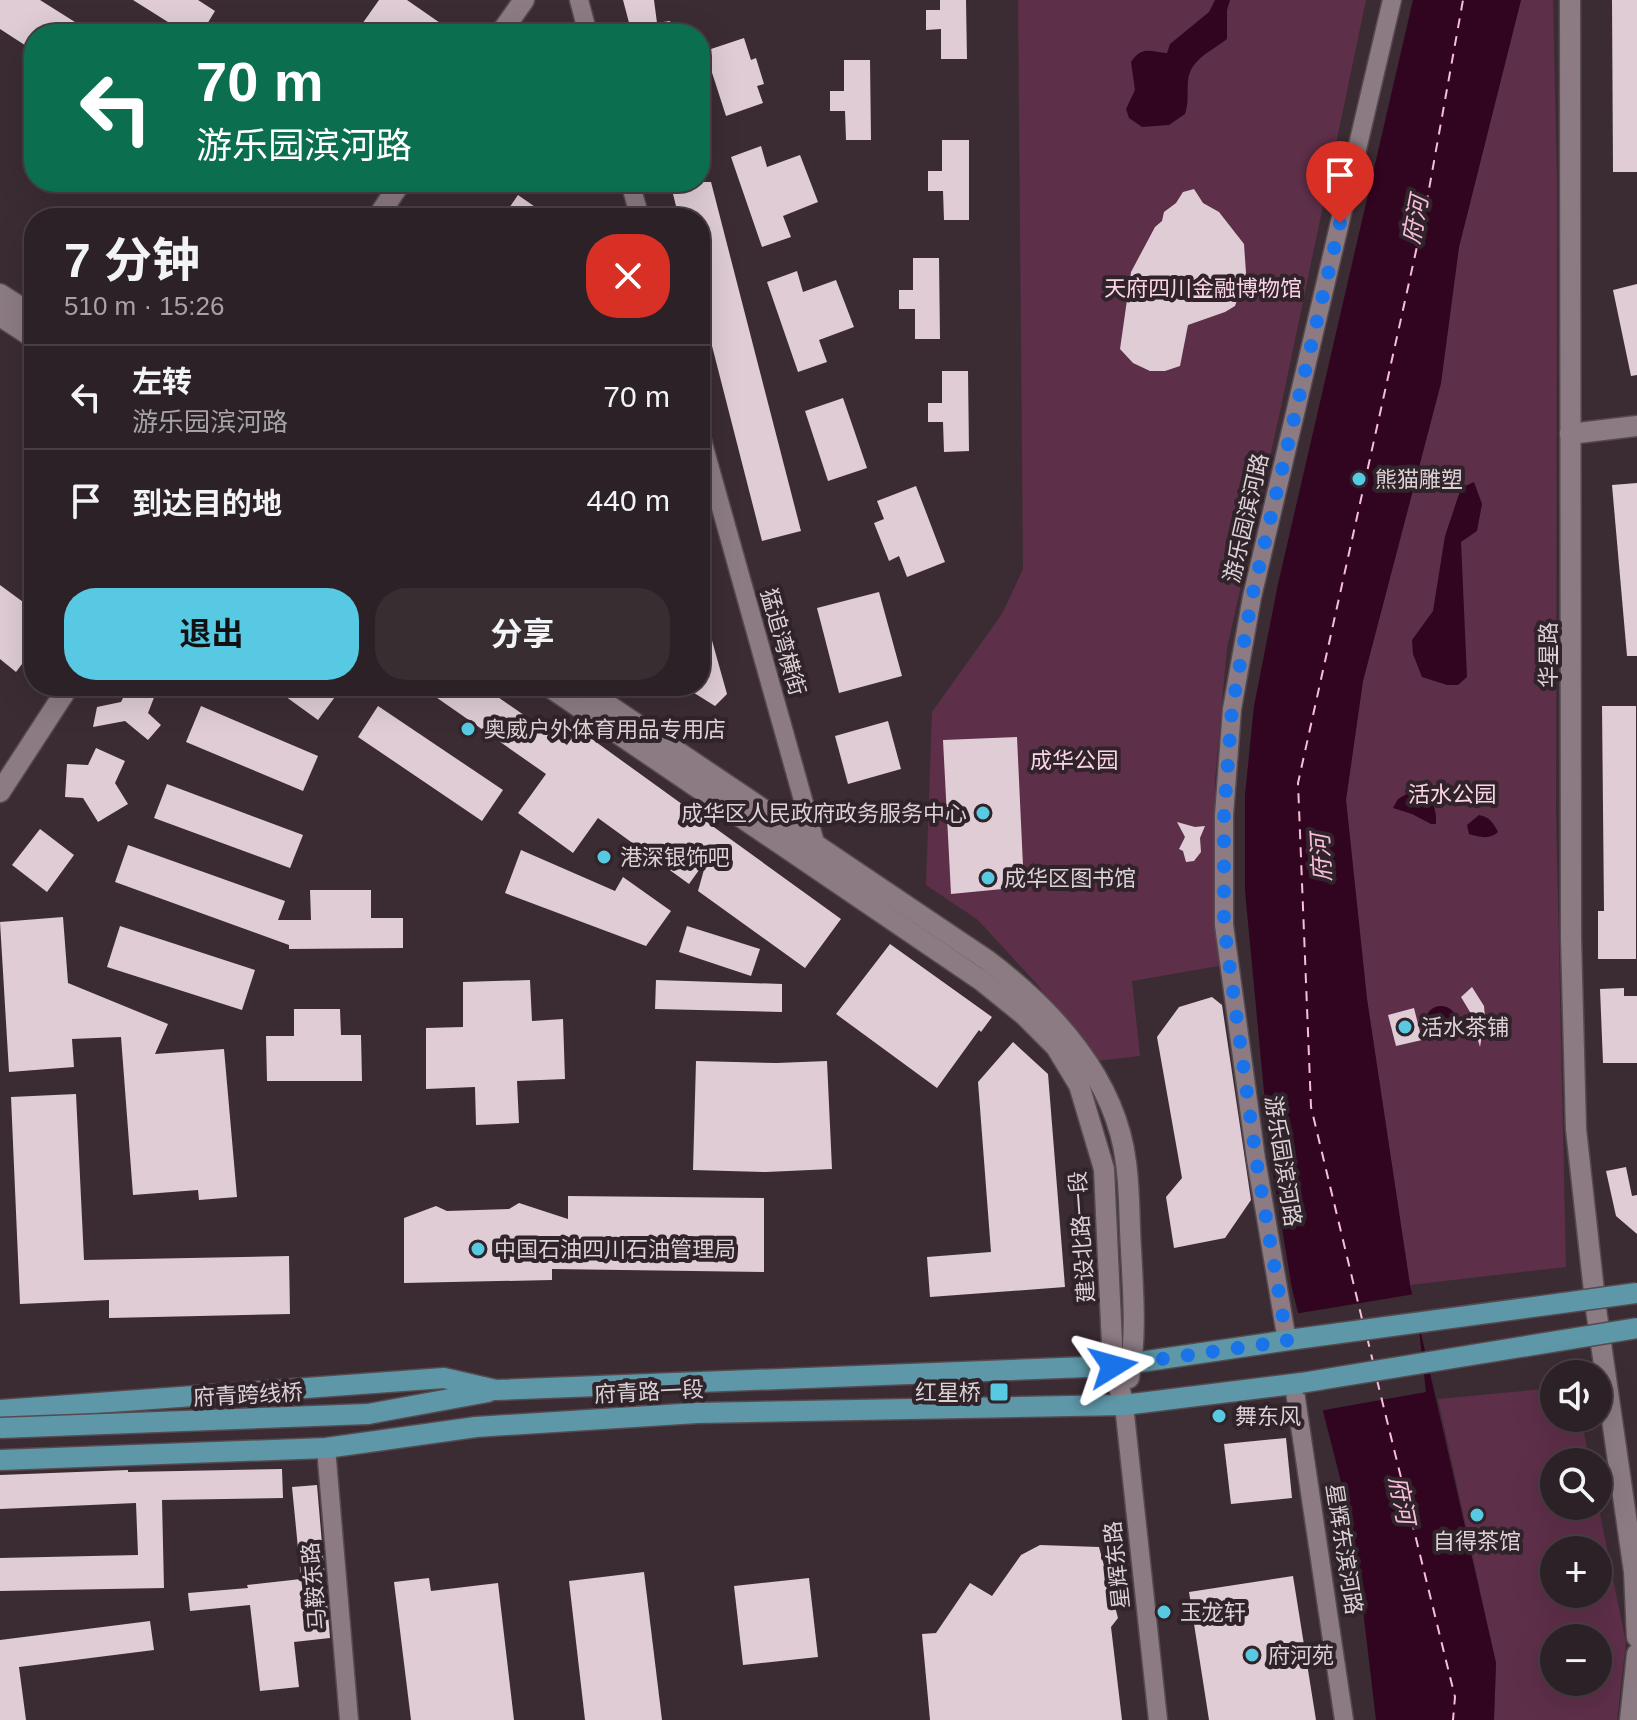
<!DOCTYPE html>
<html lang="zh">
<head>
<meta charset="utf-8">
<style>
  :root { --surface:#2c2126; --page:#382e32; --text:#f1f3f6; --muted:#a6a3a7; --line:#483e43; --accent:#57c9e2 }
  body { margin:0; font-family:Helvetica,"Noto Sans SC",sans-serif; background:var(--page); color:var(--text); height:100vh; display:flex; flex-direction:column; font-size:30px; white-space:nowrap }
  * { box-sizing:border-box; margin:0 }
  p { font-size:26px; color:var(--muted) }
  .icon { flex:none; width:44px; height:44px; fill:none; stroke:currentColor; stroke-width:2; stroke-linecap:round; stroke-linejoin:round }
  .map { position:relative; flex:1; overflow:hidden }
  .sheet { position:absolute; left:24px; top:208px; width:686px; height:488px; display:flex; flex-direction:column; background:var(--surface); border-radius:32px; box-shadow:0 8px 32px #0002,0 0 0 2px var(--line) }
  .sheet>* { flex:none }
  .top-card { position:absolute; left:24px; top:24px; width:686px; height:168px; border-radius:32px; box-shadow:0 8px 32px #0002,0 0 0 2px var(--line); background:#0b6e4f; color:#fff; overflow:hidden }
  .controls { position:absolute; left:1540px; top:1360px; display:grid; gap:16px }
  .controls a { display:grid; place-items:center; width:72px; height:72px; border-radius:50%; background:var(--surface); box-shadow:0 8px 32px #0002,0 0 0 2px var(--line); font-size:40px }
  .pin { position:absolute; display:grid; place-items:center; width:68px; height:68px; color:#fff; margin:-82px -34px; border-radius:50% 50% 50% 0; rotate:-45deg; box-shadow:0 0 8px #0007 }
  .pin .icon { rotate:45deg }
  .me { position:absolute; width:88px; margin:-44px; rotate:82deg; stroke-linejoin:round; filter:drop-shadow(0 0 6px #0008) }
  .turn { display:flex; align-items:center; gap:28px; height:168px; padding:0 40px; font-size:36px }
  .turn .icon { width:104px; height:104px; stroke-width:2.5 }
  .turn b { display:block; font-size:56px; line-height:68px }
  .round { display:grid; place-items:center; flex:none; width:84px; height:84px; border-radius:32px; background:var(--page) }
  .head { display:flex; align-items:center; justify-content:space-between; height:136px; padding:0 40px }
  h1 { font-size:48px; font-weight:700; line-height:60px }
  .primary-button { display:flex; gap:16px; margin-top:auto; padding:16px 40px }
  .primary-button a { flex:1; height:92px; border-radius:32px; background:var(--accent); color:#111; font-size:32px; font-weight:700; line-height:92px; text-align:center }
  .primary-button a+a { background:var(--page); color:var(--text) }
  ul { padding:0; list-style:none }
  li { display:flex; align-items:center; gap:24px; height:104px; padding:0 40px; border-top:2px solid var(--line) }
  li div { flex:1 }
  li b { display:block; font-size:30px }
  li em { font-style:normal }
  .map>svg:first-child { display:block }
</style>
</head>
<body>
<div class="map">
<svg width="1637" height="1720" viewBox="0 0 1637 1720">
  <rect width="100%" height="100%" fill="#3b2c33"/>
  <!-- green -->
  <g fill="#5e2f49" fill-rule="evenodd">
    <polygon points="1018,0 1366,0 1278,421 1227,648 1215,780 1214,866 1219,966 1132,981 1140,1056 1097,1061 1036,983 978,920 926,885 932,712 1002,614 1023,569"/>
    <polygon points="1521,0 1553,0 1557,183 1556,814 1566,1267 1410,1285 1367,999 1346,800 1363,681 1441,383 1459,247"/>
    <path d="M 1554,1388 L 1554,1418 L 1581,1418 L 1590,1462 L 1554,1462 L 1554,1506 L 1598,1504 L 1626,1643 L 1617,1720 L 1494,1720 L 1496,1663 L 1438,1399 ZM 1554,1550 L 1598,1550 L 1598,1594 L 1554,1594 ZM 1554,1638 L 1598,1638 L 1598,1682 L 1554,1682 Z"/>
  </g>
  <!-- water -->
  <g fill="#310420">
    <path d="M 1215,0 L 1230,0 L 1227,10 L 1227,39 C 1212,51 1190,59 1188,81 C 1187,93 1189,102 1185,114 L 1169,125 L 1142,127 L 1129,118 L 1126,109 L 1135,90 L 1131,62 C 1142,45 1151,52 1167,53 L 1170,44 L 1209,12 Z"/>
    <polygon points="1413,0 1521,0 1459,247 1441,383 1363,681 1346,800 1367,999 1410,1285 1496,1663 1494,1720 1376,1720 1354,1533 1292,1289 1270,1155 1245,891 1245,795 1254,706 1278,584"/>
    <polygon points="1474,482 1482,504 1477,531 1461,542 1467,677 1458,685 1447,685 1422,677 1413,654 1412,640 1433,611 1445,536 1461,488"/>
    <path d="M 1412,791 C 1431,790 1437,807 1436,824 L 1431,824 L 1412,814 L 1393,808 L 1398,799 Z"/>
    <path d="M 1479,815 C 1489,817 1493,822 1498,832 C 1489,840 1480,837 1469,834 L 1467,825 Z"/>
    <circle cx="1441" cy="1022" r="16"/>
  </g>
  <!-- pier -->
  <polygon fill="#3b2c33" points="1415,1294 1426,1392 1319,1411 1294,1314"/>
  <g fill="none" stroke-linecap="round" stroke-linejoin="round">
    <!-- ferry -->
    <g stroke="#f8bdda" stroke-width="2" stroke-dasharray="10 8" stroke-linecap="butt">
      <polyline points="1362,1319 1311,1107 1298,783 1426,206 1463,0"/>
      <polyline points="1367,1337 1373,1362"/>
      <polyline points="1377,1380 1455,1697 1453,1720"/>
    </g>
  </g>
  <!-- building -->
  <g fill="#dfccd5">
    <polygon points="0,0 40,0 94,34 34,34 34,51 0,29"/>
    <polygon points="133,0 198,0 215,11 201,34 187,34"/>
    <polygon points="379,0 407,0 456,34 355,34"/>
    <polygon points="623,0 654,0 657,23 670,21 673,34 632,34"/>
    <polygon points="940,0 966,0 967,59 941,59 941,29 926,30 926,10 940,10"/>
    <polygon points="1612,0 1637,0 1637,172 1613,172"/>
    <polygon points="744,38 751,60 756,58 764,84 757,86 763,103 726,116 705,51"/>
    <polygon points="844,60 870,60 871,140 846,140 845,111 830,111 830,91 844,91"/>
    <polygon points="942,140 969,140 969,220 944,220 943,191 928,191 928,171 942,171"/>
    <polygon points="761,146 767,167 800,155 818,202 783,216 791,237 762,247 731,157"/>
    <polygon points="670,182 711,182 801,531 762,541 700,299 700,218 679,218"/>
    <polygon points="1194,189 1203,203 1219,212 1244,244 1246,273 1235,306 1225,312 1188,325 1180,366 1165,371 1150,371 1133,363 1120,349 1131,272 1155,227 1162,221 1164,212 1176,203 1183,192"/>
    <polygon points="518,195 551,218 502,218"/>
    <polygon points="913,258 939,258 940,339 915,339 915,309 899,309 899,290 913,290"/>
    <polygon points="797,271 803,292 836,280 854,327 819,340 827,362 798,372 767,282"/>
    <polygon points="1637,284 1637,375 1631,376 1613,290"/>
    <polygon points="942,371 968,371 969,451 944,452 943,422 928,422 928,403 942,403"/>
    <polygon points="843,398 867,468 828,481 805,411"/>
    <polygon points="1637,483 1637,656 1627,656 1612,485"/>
    <polygon points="916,486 945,562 907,577 899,556 889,561 874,523 884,519 877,501"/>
    <polygon points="0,585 34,610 34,648 16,672 0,659"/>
    <polygon points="879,592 902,676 839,693 817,608"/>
    <polygon points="704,612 727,694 715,706 683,686 700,686 700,613"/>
    <polygon points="129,686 145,686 155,695 148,713 161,725 148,740 125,721 93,727 97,707 121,702"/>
    <polygon points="271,686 343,686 318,720"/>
    <polygon points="420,686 482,686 567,745 578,729 841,919 805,968 698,891 707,859 689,884 598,818 573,853 518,813 546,774"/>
    <polygon points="201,706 318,756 303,791 186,742"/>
    <polygon points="378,706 503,790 482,821 358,737"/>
    <polygon points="1602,706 1636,706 1636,959 1598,959 1598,911 1604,911"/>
    <polygon points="888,721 901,769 848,784 835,736"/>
    <polygon points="1017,737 1024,887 951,894 943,740"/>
    <polygon points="96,748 125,761 115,783 128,804 98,822 83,798 65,797 67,764 88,765"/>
    <polygon points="167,784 303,835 290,868 154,818"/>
    <polygon points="1177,822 1195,827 1205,826 1200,838 1201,852 1194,861 1186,862 1183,851 1179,849 1185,837"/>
    <polygon points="40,829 74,855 47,892 12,865"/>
    <polygon points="128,845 285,901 278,920 311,920 310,890 371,890 371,918 403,918 403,948 289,949 289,945 115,882"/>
    <polygon points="521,850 615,891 623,877 671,911 646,946 505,893"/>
    <polygon points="63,917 68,983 168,1024 155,1054 224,1049 237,1197 199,1200 198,1190 133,1195 121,1037 72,1039 74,1067 9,1072 0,922"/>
    <polygon points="120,926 255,970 242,1010 107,967"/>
    <polygon points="687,926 760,949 751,976 679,952"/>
    <polygon points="890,944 992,1017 981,1032 979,1030 937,1088 836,1014"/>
    <polygon points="530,980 532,1021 563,1019 565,1079 517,1081 519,1123 476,1125 475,1087 426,1089 426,1028 463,1027 463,982"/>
    <polygon points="656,980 782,984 782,1012 655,1009"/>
    <polygon points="1472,987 1484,1006 1485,1017 1480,1047 1470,1012 1461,997"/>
    <polygon points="1624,988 1624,996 1637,996 1637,1063 1603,1063 1600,989"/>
    <polygon points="1212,997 1222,1005 1251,1200 1225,1238 1174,1248 1166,1197 1182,1178 1157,1037 1179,1007"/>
    <polygon points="1414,1008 1422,1040 1396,1046 1388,1015"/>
    <polygon points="294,1009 340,1009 341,1035 361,1035 362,1081 267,1081 266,1036 294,1036"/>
    <polygon points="1013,1042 1048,1074 1065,1287 930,1297 927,1257 991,1252 978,1082"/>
    <polygon points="696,1061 777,1063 827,1061 832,1169 766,1172 693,1170"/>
    <polygon points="76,1094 84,1260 289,1256 290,1314 109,1318 109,1300 20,1304 11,1097"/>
    <polygon points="1626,1167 1632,1196 1637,1195 1637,1234 1616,1216 1606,1171"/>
    <polygon points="568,1196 764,1198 764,1272 552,1269 552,1280 404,1283 404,1218 436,1206 447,1211 509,1209 519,1203 568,1219"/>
    <polygon points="1286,1438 1292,1498 1231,1504 1224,1444"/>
    <polygon points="282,1469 283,1498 162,1500 164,1588 0,1591 0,1558 138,1555 136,1503 0,1509 0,1475 128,1470 128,1472"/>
    <polygon points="317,1485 330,1638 294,1642 299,1687 260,1691 250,1605 190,1611 188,1593 248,1588 247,1585 301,1579 292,1487"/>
    <polygon points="1040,1545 1099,1547 1118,1618 1111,1627 1122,1720 930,1720 922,1634 936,1633 970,1583 992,1596 1021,1555"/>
    <polygon points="644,1572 662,1720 585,1720 569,1581"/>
    <polygon points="1293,1576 1316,1720 1209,1720 1189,1592"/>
    <polygon points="429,1578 431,1591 498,1583 514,1720 411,1720 394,1582"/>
    <polygon points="809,1578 818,1657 743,1665 734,1586"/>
    <polygon points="150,1621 154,1650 19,1667 26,1720 0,1720 0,1640"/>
  </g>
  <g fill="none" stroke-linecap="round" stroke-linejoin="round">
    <defs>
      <g id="street">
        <polyline points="579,0 588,34"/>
        <polyline points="630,182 640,218"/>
        <polyline points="700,433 816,846 812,853"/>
        <polyline points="1287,1341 1256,1159 1224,925 1224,815 1232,709 1252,597 1392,0"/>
        <polyline points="1294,1385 1344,1720"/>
        <polyline points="1124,1405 1158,1720"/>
        <polyline points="326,1448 349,1720"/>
      </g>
      <g id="secondary">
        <polyline points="1570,0 1571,938 1576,1129 1596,1309 1634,1572 1637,1637"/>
        <polyline points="500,34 524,0"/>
        <polyline points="377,218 401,182"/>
        <polyline points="0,294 34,316"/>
        <polyline points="0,316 34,338"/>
        <polyline points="1570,434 1637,426"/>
        <polyline points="548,686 982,981 1024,1015 1056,1047 1079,1085 1104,1169 1113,1366 1124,1405"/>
        <path d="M 580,686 L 987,960 C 1052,1009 1116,1078 1126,1163 C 1130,1191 1129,1220 1131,1249 C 1133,1291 1137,1335 1129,1378"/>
        <polyline points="0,792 69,686"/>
        <polyline points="1630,1720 1637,1654"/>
      </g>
      <g id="primary">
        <polyline points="0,1410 444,1378 496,1390 1113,1366 1296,1339"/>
        <polyline points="368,1414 488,1392"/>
        <polyline points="0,1460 326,1448 476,1427 697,1413 1124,1405 1301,1383"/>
      </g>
    </defs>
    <!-- street casing -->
    <use href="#street" stroke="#554a4f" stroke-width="21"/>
    <!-- secondary casing -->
    <use href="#secondary" stroke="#554a4f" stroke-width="23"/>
    <!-- primary casing -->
    <use href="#primary" stroke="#554a4f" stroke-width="23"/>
    <!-- street -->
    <use href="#street" stroke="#8c7b83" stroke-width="18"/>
    <!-- secondary -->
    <use href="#secondary" stroke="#8c7b83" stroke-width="20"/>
    <!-- primary -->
    <use href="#primary" stroke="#5d97a8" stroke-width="20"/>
    <defs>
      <g id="primary-bridge">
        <polyline points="1296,1339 1637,1293"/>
        <polyline points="1301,1383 1637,1328"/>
        <polyline points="0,1428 368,1414"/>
      </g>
    </defs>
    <!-- primary-bridge casing -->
    <use href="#primary-bridge" stroke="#554a4f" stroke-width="23" stroke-linecap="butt"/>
    <!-- primary-bridge -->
    <use href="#primary-bridge" stroke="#5d97a8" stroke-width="20"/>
  </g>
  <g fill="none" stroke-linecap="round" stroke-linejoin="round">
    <!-- route -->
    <polyline stroke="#1a73e8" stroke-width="14" stroke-dasharray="0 25.2" points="1113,1366 1287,1341 1256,1159 1224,925 1224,815 1232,709 1252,597 1340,223"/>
  </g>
  <!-- markers -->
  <g fill="#57c9e2" stroke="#302329" stroke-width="3">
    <circle cx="1359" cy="479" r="8"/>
    <circle cx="468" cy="729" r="8"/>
    <circle cx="983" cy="813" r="8"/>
    <circle cx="604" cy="857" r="8"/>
    <circle cx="988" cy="878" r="8"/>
    <circle cx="1405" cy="1027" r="8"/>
    <circle cx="478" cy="1249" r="8"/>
    <rect x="989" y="1382" width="20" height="20" rx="4"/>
    <circle cx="1219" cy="1416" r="8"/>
    <circle cx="1477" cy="1515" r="8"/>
    <circle cx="1164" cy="1612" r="8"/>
    <circle cx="1252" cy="1655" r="8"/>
  </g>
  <g text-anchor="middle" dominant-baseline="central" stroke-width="8" stroke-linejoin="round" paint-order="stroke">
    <!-- park labels -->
    <g font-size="22" fill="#fcd4e8" stroke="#302329">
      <text x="1203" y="288">天府四川金融博物馆</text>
      <text x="1074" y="760">成华公园</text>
      <text x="1452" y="794">活水公园</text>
    </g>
    <!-- poi labels -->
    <g font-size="22" fill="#dbd2d6" stroke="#302329" text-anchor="start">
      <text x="1375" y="479">熊猫雕塑</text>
      <text x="484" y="729">奥威户外体育用品专用店</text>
      <text x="967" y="813" text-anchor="end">成华区人民政府政务服务中心</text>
      <text x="620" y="857">港深银饰吧</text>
      <text x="1004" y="878">成华区图书馆</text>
      <text x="1421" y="1027">活水茶铺</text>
      <text x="494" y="1249">中国石油四川石油管理局</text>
      <text x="981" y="1392" text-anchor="end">红星桥</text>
      <text x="1235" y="1416">舞东风</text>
      <text x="1477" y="1541" text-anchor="middle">自得茶馆</text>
      <text x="1180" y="1612">玉龙轩</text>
      <text x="1268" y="1655">府河苑</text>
    </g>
    <!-- street labels -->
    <g font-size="22" fill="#dbd2d6" stroke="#302329">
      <text transform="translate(1246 518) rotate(-77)">游乐园滨河路</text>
      <text transform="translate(783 642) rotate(74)">猛追湾横街</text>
      <text transform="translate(1548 655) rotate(-90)">华星路</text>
      <text transform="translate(1283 1161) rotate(81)">游乐园滨河路</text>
      <text transform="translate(1082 1237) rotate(-94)">建设北路一段</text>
      <text transform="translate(649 1392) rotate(-3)">府青路一段</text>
      <text transform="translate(248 1395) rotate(-3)">府青跨线桥</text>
      <text transform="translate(1344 1549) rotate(81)">星辉东滨河路</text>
      <text transform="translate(1117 1565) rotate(-96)">星辉东路</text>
      <text transform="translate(314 1586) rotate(-95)">马鞍东路</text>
    </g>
    <!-- water labels -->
    <g font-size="24" font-style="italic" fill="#f8bdda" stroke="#302329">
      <text transform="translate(1415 220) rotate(-79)">府河</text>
      <text transform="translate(1321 858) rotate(-93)">府河</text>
      <text transform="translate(1402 1500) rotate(79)">府河</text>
    </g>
  </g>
</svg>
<div class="controls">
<a><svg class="icon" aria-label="sound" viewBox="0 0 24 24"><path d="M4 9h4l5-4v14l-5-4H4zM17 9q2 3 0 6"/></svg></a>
<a><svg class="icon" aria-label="search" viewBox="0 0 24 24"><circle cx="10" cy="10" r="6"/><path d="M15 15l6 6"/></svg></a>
<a>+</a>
<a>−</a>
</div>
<div class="pin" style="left:1340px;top:223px;background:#d93025"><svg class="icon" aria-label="arrive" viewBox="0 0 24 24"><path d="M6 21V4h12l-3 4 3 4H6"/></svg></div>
<svg class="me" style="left:1113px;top:1366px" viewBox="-20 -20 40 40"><path d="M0-17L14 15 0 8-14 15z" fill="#1a73e8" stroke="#fff" stroke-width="4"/></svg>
<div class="top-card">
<div class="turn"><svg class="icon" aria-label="left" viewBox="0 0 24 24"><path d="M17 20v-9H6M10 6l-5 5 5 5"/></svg><div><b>70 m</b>游乐园滨河路</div></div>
</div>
<section class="sheet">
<div class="head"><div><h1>7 分钟</h1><p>510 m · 15:26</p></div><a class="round" style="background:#d93025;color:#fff"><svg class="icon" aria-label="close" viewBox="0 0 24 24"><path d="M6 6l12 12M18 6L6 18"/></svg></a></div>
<ul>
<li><svg class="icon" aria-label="left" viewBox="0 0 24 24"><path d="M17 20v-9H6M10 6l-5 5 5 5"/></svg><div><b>左转</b><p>游乐园滨河路</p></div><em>70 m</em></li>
<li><svg class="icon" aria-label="arrive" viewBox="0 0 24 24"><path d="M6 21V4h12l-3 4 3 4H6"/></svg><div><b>到达目的地</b></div><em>440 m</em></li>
</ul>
<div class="primary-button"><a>退出</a><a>分享</a></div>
</section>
</div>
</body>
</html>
